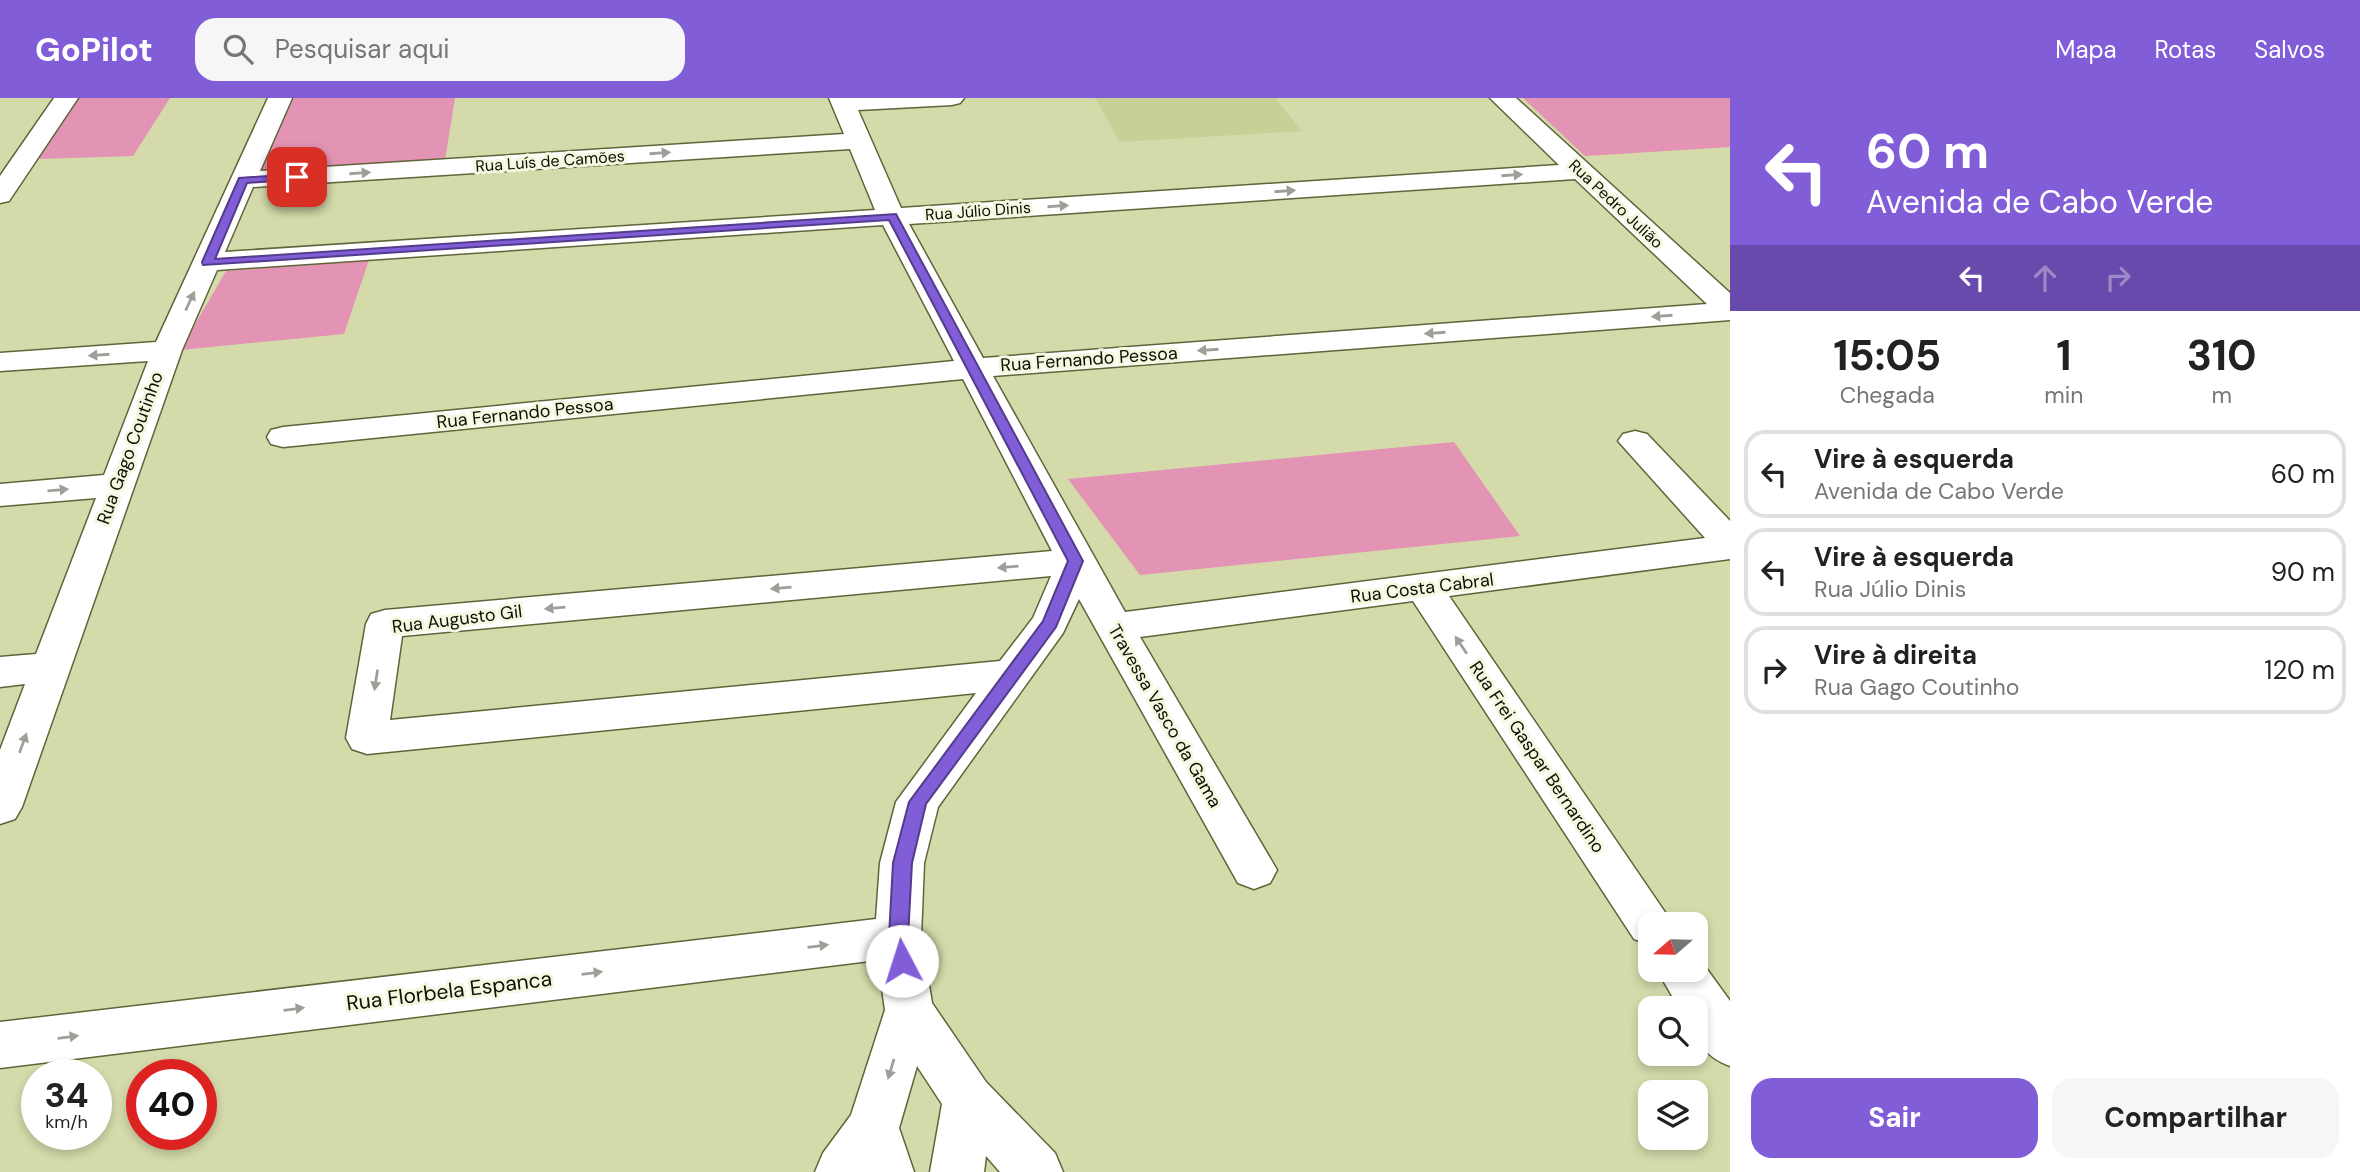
<!DOCTYPE html>
<html lang="pt">
<head>
<meta charset="utf-8">
<style>
  :root { --surface:#fff; --page:#f6f6f6; --text:#222; --muted:#767676; --line:#e0e0e0; --accent:#815dd7 }
  body { margin:0; font-family:"DM Sans",sans-serif; background:var(--page); color:var(--text); height:100vh; display:flex; flex-direction:column; font-size:26px; white-space:nowrap }
  * { box-sizing:border-box; margin:0 }
  p { font-size:23px; color:var(--muted) }
  .icon { flex:none; width:38px; height:38px; fill:none; stroke:currentColor; stroke-width:2; stroke-linecap:round; stroke-linejoin:round }
  .map { position:relative; flex:1; overflow:hidden }
  .drawer { display:flex; flex-direction:column; background:var(--surface); width:630px }
  .drawer>* { flex:none }
  .hud { background:#815dd7; color:#fff; overflow:hidden }
  .needle { width:46px; rotate:250deg }
  .tools { position:absolute; left:1638px; top:814px; display:grid; gap:14px }
  .tools a { display:grid; place-items:center; width:70px; height:70px; border-radius:14px; background:var(--surface); box-shadow:0 4px 10px #0003; font-size:35px }
  .speed { position:absolute; left:21px; top:961px; display:flex; gap:14px; font-size:35px; font-weight:700; text-align:center }
  .speed>* { display:grid; place-content:center; width:91px; height:91px; border-radius:50%; background:var(--surface); box-shadow:0 4px 10px #0003; line-height:1 }
  .speed small { font-size:18px; font-weight:400 }
  .speed .limit { border:10px solid #d22; background:#fff; color:#111 }
  .pin { position:absolute; display:grid; place-items:center; width:60px; height:60px; color:#fff; margin:-30px; border-radius:14px; box-shadow:0 4px 10px #0006 }
  .me { position:absolute; width:77px; margin:-38px; rotate:355deg; stroke-linejoin:round; filter:drop-shadow(0 0 5px #0008) }
  .turn { display:flex; align-items:center; gap:24px; height:147px; padding:0 21px; font-size:32px }
  .turn .icon { width:91px; height:91px; stroke-width:2.5 }
  .turn b { display:block; font-size:49px; line-height:60px }
  .lanes { display:flex; align-items:center; height:66px; padding:0 21px; background:#0003; justify-content:center; gap:35px; direction:ltr }
  .lanes .off { opacity:.35 }
  .eta { display:flex; justify-content:space-evenly; align-items:center; height:119px; text-align:center }
  .eta b { font-size:42px; font-weight:700; line-height:49px }
  .action { display:flex; gap:14px; margin-top:auto; padding:14px 21px }
  .action a { flex:1; height:80px; border-radius:21px; background:var(--accent); color:#fff; font-size:28px; font-weight:700; line-height:80px; text-align:center }
  .action a+a { background:var(--page); color:var(--text) }
  ul { padding:0; list-style:none }
  li { display:flex; align-items:center; gap:21px; height:88px; margin:0 14px 10px; padding:0 7px; border:4px solid var(--line); border-radius:21px }
  li div { flex:1 }
  li b { display:block; font-size:26px }
  li em { font-style:normal }
  header { display:flex; align-items:center; gap:42px; box-sizing:border-box; height:98px; padding:0 35px; background:var(--accent); color:#fff }
  header strong { font-size:33px }
  nav { display:flex; gap:38px; margin-inline-start:auto; font-size:24px }
  .search { width:490px; height:63px; background:var(--page); display:flex; align-items:center; gap:18px; box-sizing:border-box; padding:0 24px; border-radius:21px; color:var(--muted); font-size:26px }
  main { display:flex; flex:1; min-height:0 }
  .map>svg:first-child { display:block }
</style>
</head>
<body>
<header>
<strong>GoPilot</strong>
<div class="search"><svg class="icon" aria-label="search" viewBox="0 0 24 24"><circle cx="10" cy="10" r="6"/><path d="M15 15l6 6"/></svg>Pesquisar aqui</div>
<nav><a>Mapa</a><a>Rotas</a><a>Salvos</a></nav>
</header>
<main>
<div class="map">
<svg width="1730" height="1074" viewBox="0 0 1730 1074">
  <rect width="100%" height="100%" fill="#d4daaa"/>
  <!-- built -->
  <polygon fill="#c8cf97" points="1095,0 1275,0 1302,33 1120,44"/>
  <!-- green -->
  <g fill="#e393b4">
    <polygon points="79,0 170,0 133,58 38,61"/>
    <polygon points="292,0 455,0 445,62 262,72"/>
    <polygon points="1523,0 1730,0 1730,49 1585,58"/>
    <polygon points="369,162 344,236 180,252 226,173"/>
    <polygon points="1454,344 1520,438 1140,477 1068,381"/>
  </g>
  <g fill="none" stroke-linecap="round" stroke-linejoin="round">
    <defs>
      <g id="minor">
        <polygon points="54,0 78,0 9,103 0,105 0,78"/>
        <path d="M 268,0 L 292,0 L 260,73 L 844,36 L 829,0 L 964,0 L 960,5 L 952,7 L 858,12 L 901,110 L 1559,67 L 1490,0 L 1516,0 L 1730,195 L 1730,222 L 993,278 L 1125,514 L 1705,440 L 1618,343 L 1623,336 L 1635,333 L 1647,336 L 1730,423 L 1730,461 L 1449,498 L 1673,826 L 1650,826 L 1650,847 L 1634,841 L 1413,503 L 1140,539 L 1277,772 L 1270,785 L 1254,791 L 1238,785 L 1079,501 L 1063,535 L 938,709 L 924,765 L 921,839 L 932,905 L 986,984 L 1055,1055 L 1063,1074 L 1000,1074 L 986,1058 L 984,1074 L 930,1074 L 942,1006 L 917,968 L 899,1030 L 914,1074 L 815,1074 L 823,1055 L 851,1017 L 885,912 L 878,862 L 0,970 L 0,924 L 876,821 L 880,765 L 896,704 L 976,595 L 367,656 L 352,651 L 346,640 L 366,526 L 371,516 L 385,512 L 1052,453 L 963,281 L 283,349 L 271,346 L 267,339 L 271,332 L 283,329 L 954,263 L 883,127 L 217,172 L 182,252 L 22,709 L 15,721 L 0,726 L 0,652 L 25,586 L 0,589 L 0,559 L 36,556 L 96,400 L 0,408 L 0,386 L 104,377 L 148,263 L 0,273 L 0,255 L 156,244 ZM 850,51 L 875,112 L 225,154 L 253,89 ZM 1575,81 L 1707,206 L 983,260 L 909,126 ZM 1051,478 L 1033,520 L 1000,563 L 390,622 L 402,538 Z"/>
        <path d="M 1696,856 L 1730,903 L 1730,968 C 1700,957 1696,940 1696,910 L 1679,910 L 1657,872 L 1696,872 Z"/>
      </g>
    </defs>
    <!-- minor casing -->
    <use href="#minor" stroke="#606439" stroke-width="3"/>
    <!-- minor -->
    <use href="#minor" fill="#fff" fill-rule="evenodd"/>
  </g>
  <!-- one-way arrows -->
  <defs><path id="oneway-solid" d="M-6-.8H1V-3.2L6.5 0L1 3.2V.8H-6Z" transform="scale(1.75)"/></defs>
  <g fill="#9f9f9a">
    <use href="#oneway-solid" transform="translate(660 55) rotate(-4)"/>
    <use href="#oneway-solid" transform="translate(360 75) rotate(-4)"/>
    <use href="#oneway-solid" transform="translate(1512 77) rotate(-4)"/>
    <use href="#oneway-solid" transform="translate(1285 93) rotate(-4)"/>
    <use href="#oneway-solid" transform="translate(1058 108) rotate(-4)"/>
    <use href="#oneway-solid" transform="translate(190 203) rotate(-65)"/>
    <use href="#oneway-solid" transform="translate(1662 218) rotate(176)"/>
    <use href="#oneway-solid" transform="translate(1435 235) rotate(176)"/>
    <use href="#oneway-solid" transform="translate(1208 252) rotate(176)"/>
    <use href="#oneway-solid" transform="translate(99 257) rotate(176)"/>
    <use href="#oneway-solid" transform="translate(58 392) rotate(-5)"/>
    <use href="#oneway-solid" transform="translate(1008 469) rotate(175)"/>
    <use href="#oneway-solid" transform="translate(781 490) rotate(175)"/>
    <use href="#oneway-solid" transform="translate(555 510) rotate(175)"/>
    <use href="#oneway-solid" transform="translate(1461 547) rotate(-124)"/>
    <use href="#oneway-solid" transform="translate(376 582) rotate(99)"/>
    <use href="#oneway-solid" transform="translate(23 645) rotate(-70)"/>
    <use href="#oneway-solid" transform="translate(818 848) rotate(-7)"/>
    <use href="#oneway-solid" transform="translate(592 875) rotate(-7)"/>
    <use href="#oneway-solid" transform="translate(294 911) rotate(-7)"/>
    <use href="#oneway-solid" transform="translate(68 939) rotate(-7)"/>
    <use href="#oneway-solid" transform="translate(891 971) rotate(107)"/>
  </g>
  <!-- route -->
  <polygon fill="#815dd7" stroke="#543c8c" stroke-width="2" points="297,76 301,77 301,81 247,85 215,161 896,116 1083,463 1056,529 926,706 912,765 908,839 912,863 909,869 902,872 895,869 889,839 893,765 909,704 1043,523 1068,463 889,122 203,167 202,164 239,80"/>
  <g text-anchor="middle" dominant-baseline="central" stroke-width="6" stroke-linejoin="round" paint-order="stroke">
    <!-- far-street labels -->
    <g font-size="16" fill="#0f1002" stroke="#f5f8e0">
      <text transform="translate(550 63) rotate(-4)">Rua Luís de Camões</text>
      <text transform="translate(1616 106) rotate(43)">Rua Pedro Julião</text>
      <text transform="translate(978 113) rotate(-4)">Rua Júlio Dinis</text>
    </g>
    <!-- street labels -->
    <g font-size="18" fill="#0f1002" stroke="#f5f8e0">
      <text transform="translate(1089 261) rotate(-4)">Rua Fernando Pessoa</text>
      <text transform="translate(525 315) rotate(-6)">Rua Fernando Pessoa</text>
      <text transform="translate(130 350) rotate(-70)">Rua Gago Coutinho</text>
      <text transform="translate(1422 490) rotate(-7)">Rua Costa Cabral</text>
      <text transform="translate(457 521) rotate(-7)">Rua Augusto Gil</text>
      <text transform="translate(1165 618) rotate(60)">Travessa Vasco da Gama</text>
      <text transform="translate(1537 659) rotate(56)">Rua Frei Gaspar Bernardino</text>
    </g>
    <!-- near-street labels -->
    <g font-size="21" fill="#0f1002" stroke="#f5f8e0">
      <text transform="translate(449 893) rotate(-7)">Rua Florbela Espanca</text>
    </g>
  </g>
</svg>
<div class="tools">
<a><svg class="needle" viewBox="-14 -14 28 28"><path d="M0-13l5 13h-10z" fill="#e53935"/><path d="M0 13l5-13h-10z" fill="#767676"/></svg></a>
<a><svg class="icon" aria-label="search" viewBox="0 0 24 24"><circle cx="10" cy="10" r="6"/><path d="M15 15l6 6"/></svg></a>
<a><svg class="icon" aria-label="layers" viewBox="0 0 24 24"><path d="M12 4l9 5-9 5-9-5zM3 14l9 5 9-5"/></svg></a>
</div>
<div class="speed"><div>34<small>km/h</small></div><div class="limit">40</div></div>
<div class="pin" style="left:297px;top:79px;background:#d93025"><svg class="icon" aria-label="arrive" viewBox="0 0 24 24"><path d="M6 21V4h12l-3 4 3 4H6"/></svg></div>
<svg class="me" style="left:902px;top:863px" viewBox="-20 -20 40 40"><circle r="19" fill="#fff"/><path d="M0-13L10 11 0 6-10 11z" fill="#815dd7"/></svg>
</div>
<section class="drawer">
<div class="hud">
<div class="turn"><svg class="icon" aria-label="left" viewBox="0 0 24 24"><path d="M17 20v-9H6M10 6l-5 5 5 5"/></svg><div><b>60 m</b>Avenida de Cabo Verde</div></div>
<div class="lanes"><svg class="icon" aria-label="left" viewBox="0 0 24 24"><path d="M17 20v-9H6M10 6l-5 5 5 5"/></svg><svg class="icon off" aria-label="ahead" viewBox="0 0 24 24"><path d="M12 20V5M6 11l6-6 6 6"/></svg><svg class="icon off" aria-label="right" viewBox="0 0 24 24"><path d="M7 20v-9h11M14 6l5 5-5 5"/></svg></div>
</div>
<div class="eta">
<div><b>15:05</b><p>Chegada</p></div>
<div><b>1</b><p>min</p></div>
<div><b>310</b><p>m</p></div>
</div>
<ul>
<li><svg class="icon" aria-label="left" viewBox="0 0 24 24"><path d="M17 20v-9H6M10 6l-5 5 5 5"/></svg><div><b>Vire à esquerda</b><p>Avenida de Cabo Verde</p></div><em>60 m</em></li>
<li><svg class="icon" aria-label="left" viewBox="0 0 24 24"><path d="M17 20v-9H6M10 6l-5 5 5 5"/></svg><div><b>Vire à esquerda</b><p>Rua Júlio Dinis</p></div><em>90 m</em></li>
<li><svg class="icon" aria-label="right" viewBox="0 0 24 24"><path d="M7 20v-9h11M14 6l5 5-5 5"/></svg><div><b>Vire à direita</b><p>Rua Gago Coutinho</p></div><em>120 m</em></li>
</ul>
<div class="action"><a>Sair</a><a>Compartilhar</a></div>
</section>
</main>
</body>
</html>
